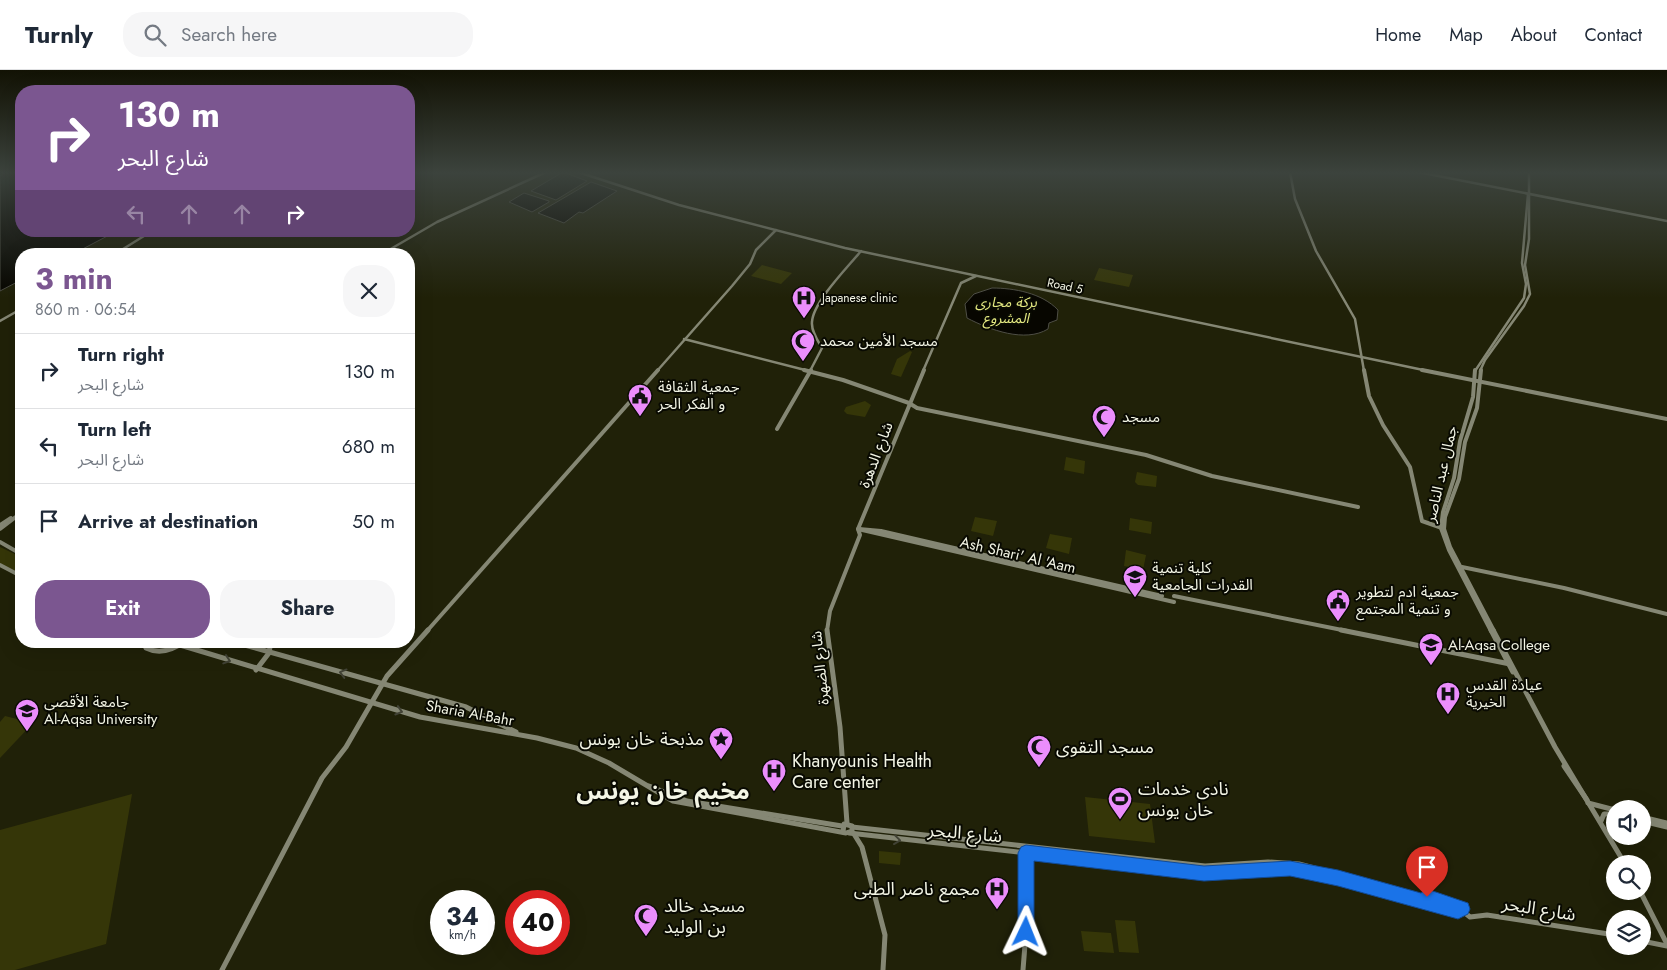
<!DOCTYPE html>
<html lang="en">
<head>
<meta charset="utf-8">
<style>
  :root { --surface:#fff; --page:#f6f6f7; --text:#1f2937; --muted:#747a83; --line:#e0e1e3; --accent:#7b5690 }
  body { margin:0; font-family:Jost,"Noto Sans Arabic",sans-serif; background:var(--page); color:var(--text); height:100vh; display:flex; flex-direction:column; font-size:19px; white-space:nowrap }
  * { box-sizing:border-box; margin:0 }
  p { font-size:16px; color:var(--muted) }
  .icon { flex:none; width:28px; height:28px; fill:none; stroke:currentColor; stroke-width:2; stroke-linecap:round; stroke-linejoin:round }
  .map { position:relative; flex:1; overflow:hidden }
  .drawer { position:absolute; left:15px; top:178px; width:400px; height:400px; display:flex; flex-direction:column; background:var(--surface); border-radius:20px; box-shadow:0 5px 20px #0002 }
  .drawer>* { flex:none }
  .banner { position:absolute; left:15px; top:15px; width:400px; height:152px; border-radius:20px; box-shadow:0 5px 20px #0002; background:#7b5690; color:#fff; overflow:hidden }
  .controls { position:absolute; left:1606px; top:730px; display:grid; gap:10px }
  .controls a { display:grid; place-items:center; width:45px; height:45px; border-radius:50%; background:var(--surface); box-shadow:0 5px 20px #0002; font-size:25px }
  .speed { position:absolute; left:430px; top:820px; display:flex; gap:10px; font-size:25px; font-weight:700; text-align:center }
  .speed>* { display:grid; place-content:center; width:65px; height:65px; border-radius:50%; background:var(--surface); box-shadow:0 5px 20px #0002; line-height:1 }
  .speed small { font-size:12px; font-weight:400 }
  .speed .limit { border:8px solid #d22; background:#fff; color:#111 }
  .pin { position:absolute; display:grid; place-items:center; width:42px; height:42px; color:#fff; margin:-51px -21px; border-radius:50% 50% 50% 0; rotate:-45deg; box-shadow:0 0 5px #0007 }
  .pin .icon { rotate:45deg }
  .me { position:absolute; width:55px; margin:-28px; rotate:2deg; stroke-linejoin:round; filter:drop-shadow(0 0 4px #0008) }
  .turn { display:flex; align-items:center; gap:18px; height:105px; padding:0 20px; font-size:22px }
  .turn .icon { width:65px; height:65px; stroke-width:2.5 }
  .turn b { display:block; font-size:35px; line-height:42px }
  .lanes { display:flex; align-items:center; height:48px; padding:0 20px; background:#0003; justify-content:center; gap:25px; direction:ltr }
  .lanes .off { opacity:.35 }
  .round { display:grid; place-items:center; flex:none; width:52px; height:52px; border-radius:20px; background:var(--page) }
  .summary { display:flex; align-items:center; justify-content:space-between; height:85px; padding:0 20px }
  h1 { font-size:30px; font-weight:700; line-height:38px; color:var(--accent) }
  .action { display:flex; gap:10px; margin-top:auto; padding:10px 20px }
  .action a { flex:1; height:58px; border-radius:20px; background:var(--accent); color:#fff; font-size:20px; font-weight:700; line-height:58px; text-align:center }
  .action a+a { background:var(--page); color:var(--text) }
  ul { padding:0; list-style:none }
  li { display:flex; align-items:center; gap:15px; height:75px; padding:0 20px; border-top:1px solid var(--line) }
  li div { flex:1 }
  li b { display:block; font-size:19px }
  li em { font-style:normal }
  header { display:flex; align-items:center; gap:30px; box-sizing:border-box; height:70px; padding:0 25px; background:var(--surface); border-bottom:1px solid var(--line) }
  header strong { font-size:24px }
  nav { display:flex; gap:28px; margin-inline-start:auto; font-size:18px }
  .search { width:350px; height:45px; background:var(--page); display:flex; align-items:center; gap:12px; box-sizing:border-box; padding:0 18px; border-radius:20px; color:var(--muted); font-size:19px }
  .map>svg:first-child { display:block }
</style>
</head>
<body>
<header>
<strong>Turnly</strong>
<div class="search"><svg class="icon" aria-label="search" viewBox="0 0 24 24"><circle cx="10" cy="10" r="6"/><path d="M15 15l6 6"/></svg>Search here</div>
<nav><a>Home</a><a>Map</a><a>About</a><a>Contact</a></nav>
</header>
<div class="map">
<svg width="1667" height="900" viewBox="0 0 1667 900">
  <rect width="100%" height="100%" fill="#202108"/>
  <!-- green -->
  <g fill="#353608">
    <polygon points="762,195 792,203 781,214 751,206"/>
    <polygon points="1099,198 1133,205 1129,217 1094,210"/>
    <polygon points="910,281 912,282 901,307 891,304 897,289"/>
    <polygon points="865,331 871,335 865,347 847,344 844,341 846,337"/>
    <polygon points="1066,387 1085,391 1084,404 1064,400"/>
    <polygon points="1137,402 1157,406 1156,417 1138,415 1135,412"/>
    <polygon points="975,447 997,451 993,466 971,461"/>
    <polygon points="1130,448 1152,452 1151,464 1129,460"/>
    <polygon points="1050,464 1072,468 1069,484 1046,478"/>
    <polygon points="0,477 21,487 21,504 0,493"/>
    <polygon points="1126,480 1146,485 1143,500 1124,496"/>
    <polygon points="5,646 33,653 0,688 0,652"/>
    <polygon points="132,724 106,874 15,900 0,900 0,760"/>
    <polygon points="1085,727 1150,734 1155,773 1089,766"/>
    <polygon points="879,781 901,783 900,795 879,793"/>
    <polygon points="1115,850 1135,851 1139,883 1119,882"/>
    <polygon points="1081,861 1111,863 1114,883 1084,881"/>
  </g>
  <!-- water -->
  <g fill="#070600" stroke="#4e4e45">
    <polygon points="0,102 21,102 21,161 117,161 73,184 21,184 21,210 0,221"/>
    <polygon points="563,102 587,111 556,130 531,121"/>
    <polygon points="591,112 617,121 583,143 579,142 564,153 538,143"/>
    <polygon points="524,123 549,131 549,132 532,142 509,132"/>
    <path d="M 992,218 C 1014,218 1042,223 1058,240 L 1057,250 L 1049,253 L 1048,259 C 1025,273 990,260 967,248 L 965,234 L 974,224 Z"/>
  </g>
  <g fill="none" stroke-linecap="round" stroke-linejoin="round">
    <!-- secondary-far2 -->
    <g stroke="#858774" stroke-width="2.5">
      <polyline points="578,102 679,135 845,178 1428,301"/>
      <polyline points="1290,102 1295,129 1316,181 1355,249 1364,301"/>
      <polyline points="1418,102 1667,151"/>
      <polyline points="115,184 152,161"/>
      <polyline points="382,184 437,152 546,102"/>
      <polyline points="0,251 21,239"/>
      <polyline points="684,269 809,301"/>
      <polyline points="657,301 732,216 750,194 756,180 776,160"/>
      <path d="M 810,301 L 822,278 C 818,271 811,261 812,252 C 813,232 848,197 861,181"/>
      <polyline points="923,301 961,213 976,206"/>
      <polyline points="1475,301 1524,228 1526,214 1522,193 1528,124"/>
      <polyline points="1480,301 1485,290 1524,236 1530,224 1525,195 1529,169 1529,102"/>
    </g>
    <!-- secondary-far1 -->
    <g stroke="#858774" stroke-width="4">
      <polyline points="804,300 843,310 909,333 917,338 1146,385 1212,406 1358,437"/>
      <polyline points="1364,300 1369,326 1383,355 1410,397 1422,451 1442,458"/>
      <polyline points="1422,300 1667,349"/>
      <polyline points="1475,300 1473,327 1460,371 1454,408 1443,442 1441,458 1449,480 1491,561"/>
      <polyline points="1481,300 1477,338 1465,372 1459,409 1445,447 1444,459 1450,477 1494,561"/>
      <polyline points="777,359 811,300"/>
      <polyline points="0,455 11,448"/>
      <polyline points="0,459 21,443"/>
      <polyline points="858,459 1174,532"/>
      <polyline points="859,459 881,461 1162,526"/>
      <polyline points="0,472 21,484"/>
      <polyline points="0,495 21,506"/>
      <polyline points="1462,497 1564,518 1667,544"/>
      <polyline points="1174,526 1347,561"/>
      <polyline points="427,561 658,300"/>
      <polyline points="827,561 830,541 860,465 858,459 924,300"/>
    </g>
    <!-- secondary -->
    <g stroke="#858774" stroke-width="5">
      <polyline points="827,560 840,657 847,753"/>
      <polyline points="1341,560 1510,594"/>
      <polyline points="1491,560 1513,602"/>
      <polyline points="1493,560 1555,677 1625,794"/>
      <path d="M 143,571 L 146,578 C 160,585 173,580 185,571"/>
      <polyline points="230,571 466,637 516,662"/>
      <polyline points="180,575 420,647 537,668 576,678 609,693 673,731 846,763 852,761 852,756 844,754 843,762"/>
      <polyline points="256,600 269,583 271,571"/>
      <polyline points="1564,696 1587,730"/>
      <polyline points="649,716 687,731 842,756"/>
      <polyline points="1588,733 1615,740"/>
      <polyline points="1642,747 1667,753"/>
      <polyline points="1601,751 1604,744 1615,744"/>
      <polyline points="1642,751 1667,757"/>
      <polyline points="852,757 1205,796 1268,792 1299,794 1455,835 1470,847 1487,845 1615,865"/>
      <polyline points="849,763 1204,803 1290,798 1338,808 1458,841 1462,839"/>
      <polyline points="854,764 862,777 885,865 883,900"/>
      <polyline points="1640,821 1667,874"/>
      <polyline points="1642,871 1667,876"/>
      <polyline points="222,900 322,708 346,677 387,606 428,560"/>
      <polyline points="1023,900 1026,862 1026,783"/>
    </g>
  </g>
  <!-- one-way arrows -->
  <defs><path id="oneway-chevron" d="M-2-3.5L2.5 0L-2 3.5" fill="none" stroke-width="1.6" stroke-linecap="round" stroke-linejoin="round" transform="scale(1.25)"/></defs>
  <g stroke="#414235">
    <use href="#oneway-chevron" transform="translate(227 590) rotate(18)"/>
    <use href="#oneway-chevron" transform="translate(343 603) rotate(-165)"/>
    <use href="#oneway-chevron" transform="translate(399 641) rotate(17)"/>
    <use href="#oneway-chevron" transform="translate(897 770) rotate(7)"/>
  </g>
  <!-- sky -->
  <linearGradient id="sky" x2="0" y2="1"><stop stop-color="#121204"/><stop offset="0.45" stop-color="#3c433d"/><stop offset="1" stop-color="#3c433d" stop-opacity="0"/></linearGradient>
  <rect width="1667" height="228" fill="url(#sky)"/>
  <!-- route -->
  <polygon fill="#1a73e8" stroke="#114b97" points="1026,775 1204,796 1290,791 1338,800 1421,823 1427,819 1468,833 1470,839 1468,844 1458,849 1338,816 1290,806 1204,811 1034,791 1034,862 1032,868 1026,870 1020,868 1018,862 1018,783 1021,777"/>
  <!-- icons -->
  <defs>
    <symbol id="hospital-pin" viewBox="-11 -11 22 30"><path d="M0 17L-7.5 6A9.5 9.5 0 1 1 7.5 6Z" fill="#eb8dfc" stroke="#090a02"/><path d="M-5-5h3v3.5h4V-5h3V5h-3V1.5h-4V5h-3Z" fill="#111"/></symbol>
    <symbol id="mosque-pin" viewBox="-11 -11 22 30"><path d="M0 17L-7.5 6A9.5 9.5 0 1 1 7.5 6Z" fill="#eb8dfc" stroke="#090a02"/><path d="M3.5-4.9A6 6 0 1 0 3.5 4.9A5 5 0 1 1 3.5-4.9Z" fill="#111"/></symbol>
    <symbol id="civic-pin" viewBox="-11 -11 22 30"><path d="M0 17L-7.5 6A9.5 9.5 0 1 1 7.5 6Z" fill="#eb8dfc" stroke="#090a02"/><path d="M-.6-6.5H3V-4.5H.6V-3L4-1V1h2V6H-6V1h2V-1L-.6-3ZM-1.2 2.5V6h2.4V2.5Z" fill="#111"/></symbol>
    <symbol id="university-pin" viewBox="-11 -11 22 30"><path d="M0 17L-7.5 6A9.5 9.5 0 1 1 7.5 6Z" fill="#eb8dfc" stroke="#090a02"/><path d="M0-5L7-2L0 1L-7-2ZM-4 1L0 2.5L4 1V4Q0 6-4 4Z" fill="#111"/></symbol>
    <symbol id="sight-pin" viewBox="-11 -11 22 30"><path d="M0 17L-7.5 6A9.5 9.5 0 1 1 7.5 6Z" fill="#eb8dfc" stroke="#090a02"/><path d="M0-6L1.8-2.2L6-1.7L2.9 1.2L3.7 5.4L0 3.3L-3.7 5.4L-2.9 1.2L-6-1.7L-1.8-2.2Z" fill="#111"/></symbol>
    <symbol id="stadium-pin" viewBox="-11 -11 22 30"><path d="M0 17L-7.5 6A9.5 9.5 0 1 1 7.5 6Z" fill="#eb8dfc" stroke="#090a02"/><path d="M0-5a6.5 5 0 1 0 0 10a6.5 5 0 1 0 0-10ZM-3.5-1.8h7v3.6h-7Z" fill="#111"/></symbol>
  </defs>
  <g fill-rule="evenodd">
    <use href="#hospital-pin" x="790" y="214" width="28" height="38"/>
    <use href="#mosque-pin" x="789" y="257" width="28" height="38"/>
    <use href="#civic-pin" x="626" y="312" width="28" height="38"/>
    <use href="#mosque-pin" x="1090" y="333" width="28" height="38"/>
    <use href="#university-pin" x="1121" y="493" width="28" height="38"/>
    <use href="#civic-pin" x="1324" y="517" width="28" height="38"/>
    <use href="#university-pin" x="1417" y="561" width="28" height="38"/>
    <use href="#hospital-pin" x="1434" y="610" width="28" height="38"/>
    <use href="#university-pin" x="13" y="627" width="28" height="38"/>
    <use href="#sight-pin" x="707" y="655" width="28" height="38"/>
    <use href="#mosque-pin" x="1025" y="663" width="28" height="38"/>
    <use href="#hospital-pin" x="760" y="687" width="28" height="38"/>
    <use href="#stadium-pin" x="1106" y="715" width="28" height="38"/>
    <use href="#hospital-pin" x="983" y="805" width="28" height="38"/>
    <use href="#mosque-pin" x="632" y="832" width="28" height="38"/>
  </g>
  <g text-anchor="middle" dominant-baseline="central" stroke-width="4" stroke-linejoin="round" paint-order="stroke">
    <!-- far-street labels -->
    <g font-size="12" fill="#f3f5e5" stroke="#090a02">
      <text transform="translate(1065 216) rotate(12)">Road 5</text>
    </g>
    <!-- far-poi labels -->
    <g font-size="12" fill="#f3f5e5" stroke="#090a02" text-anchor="start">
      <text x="822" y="228">Japanese clinic</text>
    </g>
    <!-- far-water labels -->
    <g font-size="14" font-style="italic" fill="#e5ea82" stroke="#090a02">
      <text x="1006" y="232">بركة مجارى<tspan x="1006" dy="16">المشروع</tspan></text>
    </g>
    <!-- poi labels -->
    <g font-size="15" fill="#f3f5e5" stroke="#090a02" text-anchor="start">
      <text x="820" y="271">مسجد الأمين محمد</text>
      <text x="658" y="317">جمعية الثقافة<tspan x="658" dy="17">و الفكر الحر</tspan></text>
      <text x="1122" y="347">مسجد</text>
      <text x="1152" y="498">كلية تنمية<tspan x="1152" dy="17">القدرات الجامعية</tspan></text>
      <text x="1356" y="522">جمعية ادم لتطوير<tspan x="1356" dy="17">و تنمية المجتمع</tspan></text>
      <text x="1448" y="575">Al-Aqsa College</text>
      <text x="1466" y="615">عيادة القدس<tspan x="1466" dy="17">الخيرية</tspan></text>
      <text x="44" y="632">جامعة الأقصى<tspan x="44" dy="17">Al-Aqsa University</tspan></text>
    </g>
    <!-- street labels -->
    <g font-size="15" fill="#f3f5e5" stroke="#090a02">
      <text transform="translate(876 385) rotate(-69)">شارع الدهرة</text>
      <text transform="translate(1441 404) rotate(-77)">جمال عبد الناصر</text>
      <text transform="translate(1018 485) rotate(13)">Ash Shari' Al 'Aam</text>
      <text transform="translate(820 598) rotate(-96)">شارع الضهرة</text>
      <text transform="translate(470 643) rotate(10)">Sharia Al-Bahr</text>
    </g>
    <!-- near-poi labels -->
    <g font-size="18" fill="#f3f5e5" stroke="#090a02" text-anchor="start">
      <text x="704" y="669" text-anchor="end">مذبحة خان يونس</text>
      <text x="1056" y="677">مسجد التقوى</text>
      <text x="792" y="691">Khanyounis Health<tspan x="792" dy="21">Care center</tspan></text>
      <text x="1138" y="719">نادى خدمات<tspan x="1138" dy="21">خان يونس</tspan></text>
      <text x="980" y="819" text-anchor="end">مجمع ناصر الطبى</text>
      <text x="664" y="836">مسجد خالد<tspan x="664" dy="21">بن الوليد</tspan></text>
    </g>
    <!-- near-street labels -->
    <g font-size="18" fill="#f3f5e5" stroke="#090a02">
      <text transform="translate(965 763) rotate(5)">شارع البحر</text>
      <text transform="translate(1539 839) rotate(9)">شارع البحر</text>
    </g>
    <!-- near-district labels -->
    <g font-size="24" font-weight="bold" fill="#f3f5e5" stroke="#090a02">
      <text x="663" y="720">مخيم خان يونس</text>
    </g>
  </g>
</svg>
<div class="controls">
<a><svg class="icon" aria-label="sound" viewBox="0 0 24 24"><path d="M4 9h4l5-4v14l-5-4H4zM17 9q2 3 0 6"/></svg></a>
<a><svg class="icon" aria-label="search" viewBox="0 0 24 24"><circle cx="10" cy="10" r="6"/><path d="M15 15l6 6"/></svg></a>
<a><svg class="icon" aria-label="layers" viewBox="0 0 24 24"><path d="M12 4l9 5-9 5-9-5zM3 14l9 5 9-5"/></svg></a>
</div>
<div class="speed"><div>34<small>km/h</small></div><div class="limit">40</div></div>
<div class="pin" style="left:1427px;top:827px;background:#d93025"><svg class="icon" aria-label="arrive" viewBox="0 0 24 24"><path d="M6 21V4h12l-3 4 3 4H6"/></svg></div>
<svg class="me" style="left:1026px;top:862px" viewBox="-20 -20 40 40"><path d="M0-17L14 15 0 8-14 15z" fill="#1a73e8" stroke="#fff" stroke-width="4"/></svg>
<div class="banner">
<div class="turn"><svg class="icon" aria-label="right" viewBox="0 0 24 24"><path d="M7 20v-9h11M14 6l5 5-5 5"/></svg><div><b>130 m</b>شارع البحر</div></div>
<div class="lanes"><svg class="icon off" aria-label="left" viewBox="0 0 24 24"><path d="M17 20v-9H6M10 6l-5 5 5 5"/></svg><svg class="icon off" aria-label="ahead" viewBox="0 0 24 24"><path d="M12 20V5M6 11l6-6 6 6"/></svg><svg class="icon off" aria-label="ahead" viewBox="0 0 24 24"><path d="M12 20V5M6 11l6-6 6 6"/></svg><svg class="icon" aria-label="right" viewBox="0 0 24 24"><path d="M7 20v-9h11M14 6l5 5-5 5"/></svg></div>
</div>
<section class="drawer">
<div class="summary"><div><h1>3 min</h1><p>860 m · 06:54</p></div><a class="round"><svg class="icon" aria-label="close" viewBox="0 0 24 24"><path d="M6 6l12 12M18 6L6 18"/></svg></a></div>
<ul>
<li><svg class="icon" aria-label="right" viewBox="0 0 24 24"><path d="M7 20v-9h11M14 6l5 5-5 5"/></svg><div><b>Turn right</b><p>شارع البحر</p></div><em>130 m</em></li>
<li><svg class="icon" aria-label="left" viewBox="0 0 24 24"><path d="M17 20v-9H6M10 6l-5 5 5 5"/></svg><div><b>Turn left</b><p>شارع البحر</p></div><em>680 m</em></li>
<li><svg class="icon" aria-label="arrive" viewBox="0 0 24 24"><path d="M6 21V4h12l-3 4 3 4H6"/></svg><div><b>Arrive at destination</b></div><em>50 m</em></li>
</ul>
<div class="action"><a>Exit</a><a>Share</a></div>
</section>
</div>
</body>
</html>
